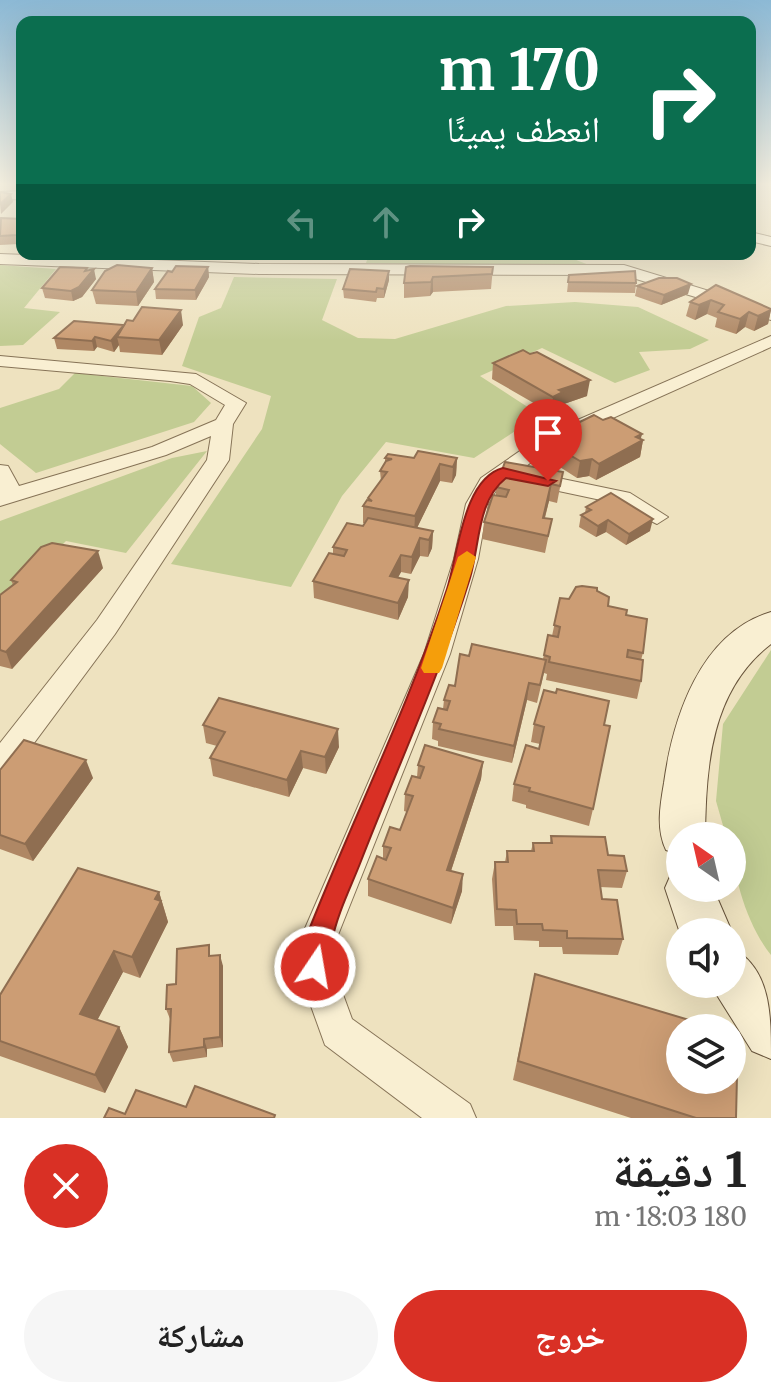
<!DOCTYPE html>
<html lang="ar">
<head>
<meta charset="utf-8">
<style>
  :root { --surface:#fff; --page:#f6f6f6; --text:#222; --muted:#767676; --accent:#d93025 }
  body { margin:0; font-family:Merriweather,"Noto Naskh Arabic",serif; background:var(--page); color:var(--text); direction:rtl; height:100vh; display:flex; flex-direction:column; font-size:30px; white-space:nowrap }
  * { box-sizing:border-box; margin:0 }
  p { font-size:26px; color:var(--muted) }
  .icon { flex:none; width:44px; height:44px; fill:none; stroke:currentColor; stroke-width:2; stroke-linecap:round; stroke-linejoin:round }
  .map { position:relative; height:1118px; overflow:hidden; direction:ltr }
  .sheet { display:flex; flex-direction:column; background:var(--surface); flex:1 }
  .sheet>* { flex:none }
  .top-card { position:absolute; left:16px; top:16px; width:740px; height:244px; border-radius:16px; box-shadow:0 8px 32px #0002; direction:rtl; background:#0b6e4f; color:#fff; overflow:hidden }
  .needle { width:52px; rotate:326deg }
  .controls { position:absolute; left:666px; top:822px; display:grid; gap:16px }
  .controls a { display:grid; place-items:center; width:80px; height:80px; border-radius:50%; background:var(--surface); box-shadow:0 8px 32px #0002; font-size:40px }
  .pin { position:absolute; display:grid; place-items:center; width:68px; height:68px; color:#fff; margin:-82px -34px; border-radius:50% 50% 50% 0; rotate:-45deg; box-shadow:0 0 8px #0007 }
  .pin .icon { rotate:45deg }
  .me { position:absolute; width:88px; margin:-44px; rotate:12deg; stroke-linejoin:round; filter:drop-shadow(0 0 6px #0008) }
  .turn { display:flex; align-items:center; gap:28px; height:168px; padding:0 24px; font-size:36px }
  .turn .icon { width:104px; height:104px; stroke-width:2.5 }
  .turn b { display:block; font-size:56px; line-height:68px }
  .lanes { display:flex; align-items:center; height:76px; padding:0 24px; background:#0003; justify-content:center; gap:40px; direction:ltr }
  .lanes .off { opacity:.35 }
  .round { display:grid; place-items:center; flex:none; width:84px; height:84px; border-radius:42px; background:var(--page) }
  .overview { display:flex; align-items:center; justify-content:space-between; height:136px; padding:0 24px }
  h1 { font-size:48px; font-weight:700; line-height:60px }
  .action { display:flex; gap:16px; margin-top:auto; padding:16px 24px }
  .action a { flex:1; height:92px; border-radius:48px; background:var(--accent); color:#fff; font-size:32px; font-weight:700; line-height:92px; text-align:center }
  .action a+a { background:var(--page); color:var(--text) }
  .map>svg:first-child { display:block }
</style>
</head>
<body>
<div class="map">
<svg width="771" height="1118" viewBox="0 0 771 1118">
  <rect width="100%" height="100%" fill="#eee2bf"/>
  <!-- green -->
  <g fill="#c2cc93">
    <polygon points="369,254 561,254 594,267 366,263"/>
    <polygon points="0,265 56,269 24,308 60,312 23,345 0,346"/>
    <polygon points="234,277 337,279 322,320 358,338 395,339 506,306 575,302 638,307 709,340 690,349 639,352 650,370 615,383 542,348 480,376 540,415 474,458 386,442 342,496 291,587 171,564 262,429 271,396 182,366 199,317 221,308"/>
    <polygon points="75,373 192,386 211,403 194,422 36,473 0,444 0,408 59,389"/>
    <polygon points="207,451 126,553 66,541 0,607 0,521 172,458"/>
    <path d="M 771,650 L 771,955 C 747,925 732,875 732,836 L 726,836 L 716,801 L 723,724 Z"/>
  </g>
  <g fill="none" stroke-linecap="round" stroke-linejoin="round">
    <defs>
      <g id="street">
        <polygon points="22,191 22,199 0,200 0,192"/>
        <polygon points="750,232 771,237 771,246 750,241"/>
        <polygon points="0,254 259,264 624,265 771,310 771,320 623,275 259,274 0,264"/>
        <polygon points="771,336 771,347 557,443 498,487 488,504 478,559 450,654 336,940 333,967 352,1019 470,1104 476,1118 422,1118 325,1045 297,967 300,940 424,654 454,559 466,504 481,478 543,435"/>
        <polygon points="0,356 196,374 246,403 233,424 229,460 115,634 11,774 0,777 0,743 97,620 207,460 211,436 166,455 0,506 0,465 8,466 19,486 152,447 216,420 225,405 190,384 170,381 0,366"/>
        <polygon points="529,472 630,493 668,517 657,524 615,503 521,483 518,478"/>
      </g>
      <g id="secondary">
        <path d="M 771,612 L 771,644 C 711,690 706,765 705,836 L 680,836 L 680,855 L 666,850 C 656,829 660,806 664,783 C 673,718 700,633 771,612 Z"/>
        <polygon points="680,869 680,888 713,888 732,932 680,933 665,888 672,872"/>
        <path d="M 732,948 C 771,969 771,1014 771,1059 L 752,1051 L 710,984 L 732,984 Z"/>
      </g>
    </defs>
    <!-- street casing -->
    <use href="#street" stroke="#867357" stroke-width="2"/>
    <!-- secondary casing -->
    <use href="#secondary" stroke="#68543b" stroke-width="2"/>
    <!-- street -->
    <use href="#street" fill="#f9efd2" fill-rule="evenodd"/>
    <!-- secondary -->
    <use href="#secondary" fill="#f9efd2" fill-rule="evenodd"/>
  </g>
  <!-- wall -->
  <g fill="#af8764">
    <polygon points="0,219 22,219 22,241 19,244 0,245"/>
    <polygon points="89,254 122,254 120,257 90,256"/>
    <polygon points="208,267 209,277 196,300 156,299 155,289"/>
    <polygon points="493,267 491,289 433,292 430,296 404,298 404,283"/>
    <polygon points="152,268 154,282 138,306 96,304 92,290"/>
    <polygon points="87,270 96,279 82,297 73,301 45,298 42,288"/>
    <polygon points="389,271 389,280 384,298 377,298 376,302 344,298 343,289"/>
    <polygon points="569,275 636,283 635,293 567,292"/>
    <polygon points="716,285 771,309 768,324 754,331 745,327 736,334 715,327 717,318 707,314 695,320 686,316 690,302"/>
    <polygon points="637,286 688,294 661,305 635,296"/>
    <polygon points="125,325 183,325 162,355 120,352 119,345 114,352 97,347 94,351 57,349 54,338"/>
    <polygon points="493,363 587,396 561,405 561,408 551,413 492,379"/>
    <polygon points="551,436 641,439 643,440 640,457 596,480 589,476 577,478 549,460"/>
    <polygon points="385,458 457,458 456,475 452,483 440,481 417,528 433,531 432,548 428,557 420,556 411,574 401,572 398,577 408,597 398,620 314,598 313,581 333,554 333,547 363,526 365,523 363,523 363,506 381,481 380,471 385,463"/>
    <polygon points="563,472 557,503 549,501 545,518 552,519 545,553 482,539 484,522 496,495 496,487"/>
    <polygon points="586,507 650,531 626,545 606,532 596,537 579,527 581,515 585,513"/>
    <polygon points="103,568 12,669 0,666 0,595 13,585 11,580"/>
    <polygon points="597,591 608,606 626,615 643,653 641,660 641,681 637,699 546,680 547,674 544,673 537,703 527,700 512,763 438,746 438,741 432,739 433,722 443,709 444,700 455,686 469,656 543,659 548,635 552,636 560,598 569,599"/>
    <polygon points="534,724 604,725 593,809 589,826 526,808 526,805 512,801 514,784 539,749 540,744 531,742"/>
    <polygon points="203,725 339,747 326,774 303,768 289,797 213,776 210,758 217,746 206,743"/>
    <polygon points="483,762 481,779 451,871 462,891 451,924 368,896 368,879 383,858 383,846 400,830 407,812 404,811 405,794 417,777 418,765"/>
    <polygon points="0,770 93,778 33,861 0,849"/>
    <polygon points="551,836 608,855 627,871 622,888 600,887 602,899 623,939 618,955 563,954 562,947 539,947 539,941 514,940 513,926 495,926 492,879 495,862 505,862 507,851 531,851 533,843 550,843"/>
    <polygon points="159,892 168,922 140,978 123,972 97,1020 119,1027 128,1047 105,1093 0,1056 0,995"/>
    <polygon points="212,956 223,966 223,1047 207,1049 207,1057 173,1062 169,1052 170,1019 166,1009 176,984"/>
    <polygon points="535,974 736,1118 631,1118 513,1080"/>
  </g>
  <!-- shaded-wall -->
  <g fill="#8f6e51">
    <polygon points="11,194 13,202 1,214 0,204"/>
    <polygon points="22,230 22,241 19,244 17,235"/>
    <polygon points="208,267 209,277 196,300 195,290"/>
    <polygon points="87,268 89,276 94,269 96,279 82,297 73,301 71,291"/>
    <polygon points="152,268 154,282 138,306 136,292"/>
    <polygon points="389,271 389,280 384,298 384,289"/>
    <polygon points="433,277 433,292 430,296 431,282"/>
    <polygon points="691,284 688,294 661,305 664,295"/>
    <polygon points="711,300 707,314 695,320 699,305"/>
    <polygon points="181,310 183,325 162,355 159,340"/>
    <polygon points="771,310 768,324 754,331 758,316"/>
    <polygon points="749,312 745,327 736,334 740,319"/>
    <polygon points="124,325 117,337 119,345 114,352 111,341"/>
    <polygon points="95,337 97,347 94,351 92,341"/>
    <polygon points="590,380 587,396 561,405 561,408 551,413 553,397 559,390"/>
    <polygon points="642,434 640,442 643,440 640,457 596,480 599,464"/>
    <polygon points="457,458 456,475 452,483 453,467"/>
    <polygon points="592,459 589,476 577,478 580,461"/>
    <polygon points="440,464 440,481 414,534 415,516"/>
    <polygon points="551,484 549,501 540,535 543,518"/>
    <polygon points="653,519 650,531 626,545 629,534"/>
    <polygon points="608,520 606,532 596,537 598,526"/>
    <polygon points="433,531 432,548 428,557 429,540"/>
    <polygon points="420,538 420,556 411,574 412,557"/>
    <polygon points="98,551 103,568 12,669 6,652"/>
    <polygon points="401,555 401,572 390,593 390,576"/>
    <polygon points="409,580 408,597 398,620 398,603"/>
    <polygon points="529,683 527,700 512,763 514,746"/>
    <polygon points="338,729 339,747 326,774 325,757"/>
    <polygon points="301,751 303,768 289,797 287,780"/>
    <polygon points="86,760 93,778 33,861 25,844"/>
    <polygon points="483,762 481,779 446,886 447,870"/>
    <polygon points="463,874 462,891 451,924 453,908"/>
    <polygon points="159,892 168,922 140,978 132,957"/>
    <polygon points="114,951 123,972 90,1034 80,1014"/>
    <polygon points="220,955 223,966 223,1047 220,1037"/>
    <polygon points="119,1027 128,1047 105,1093 95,1075"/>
    <polygon points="204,1039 207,1049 207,1057 204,1047"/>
  </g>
  <!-- building -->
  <g fill="#cc9d74" stroke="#8f6e51" stroke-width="2">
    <polygon points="0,192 11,194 0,204"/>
    <polygon points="1,218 22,219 22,230 17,235 0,236"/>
    <polygon points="117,265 152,268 136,292 92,290 105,271"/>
    <polygon points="176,266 208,267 195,290 155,289 168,271 172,272"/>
    <polygon points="410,266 493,267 492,274 433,277 431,282 404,283 406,267"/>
    <polygon points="60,267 87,268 85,271 94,269 79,287 71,291 42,288"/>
    <polygon points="350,269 389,271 384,289 377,288 376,292 343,289"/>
    <polygon points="635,271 636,283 568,282 569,275"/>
    <polygon points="659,278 677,278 691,284 664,295 637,286"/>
    <polygon points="716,285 771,309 771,310 758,316 749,312 740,319 718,312 724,305 711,300 699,305 690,302"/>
    <polygon points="142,307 181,310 159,340 117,337 127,320 133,321"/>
    <polygon points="74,321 124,325 111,341 95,337 92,341 54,338"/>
    <polygon points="523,350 530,354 537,352 590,380 559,390 563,392 553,397 493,363"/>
    <polygon points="594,415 603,420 611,417 642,434 636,437 643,440 599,464 592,459 580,461 551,444 558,440 551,436"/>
    <polygon points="418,451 457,458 453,467 440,464 415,516 363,506 367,500 372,501 368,498 387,472 380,471 386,461 392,459 385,458 388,454 414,458"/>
    <polygon points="505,462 563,472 560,486 551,484 543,518 552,519 548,536 484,522 493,495 506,497 509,490 496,487"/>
    <polygon points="611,493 653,519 629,534 608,520 598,526 581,515 591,510 586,507"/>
    <polygon points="368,518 433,531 429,540 420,538 412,557 401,555 390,576 409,580 398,603 313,581 329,553 344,556 347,550 333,547 347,523 363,526"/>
    <polygon points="52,543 98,551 6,652 0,650 0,595 17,582 11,580 41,547"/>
    <polygon points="582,586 597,588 597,591 609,597 608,606 627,610 626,615 647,619 643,653 628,650 627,657 643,660 641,681 549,662 550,657 544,655 548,635 558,637 560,627 554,625 560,598 569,599 576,587"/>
    <polygon points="472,644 546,660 540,685 529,683 514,746 439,729 441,724 433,722 438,708 447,710 450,701 444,700 449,685 455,686 460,654 469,656"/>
    <polygon points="557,689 609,701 604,725 610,726 593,809 529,791 530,788 514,784 526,745 539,749 544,727 534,724 544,690 556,693"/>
    <polygon points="219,698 338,729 325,757 301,751 287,780 210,758 225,732 203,725"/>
    <polygon points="24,740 86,760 25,844 0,835 0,770"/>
    <polygon points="425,745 483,762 447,870 463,874 453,908 368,879 377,856 386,860 391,848 383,846 390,827 400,830 413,796 405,794 412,776 420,778 424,767 418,765"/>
    <polygon points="551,836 605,837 608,855 624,856 627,871 598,870 602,899 617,900 623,939 567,938 567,931 543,930 542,924 517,924 516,910 497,909 495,862 508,862 507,851 534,851 533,843 552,843"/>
    <polygon points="78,868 159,892 155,899 161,901 132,957 114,951 80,1014 119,1027 95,1075 0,1041 0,995"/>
    <polygon points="209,945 209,956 220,955 220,1037 204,1039 204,1047 169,1052 171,1009 166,1009 167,985 176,984 177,949"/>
    <polygon points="535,974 716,1028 680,1028 680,1080 732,1080 732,1033 738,1034 736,1118 696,1118 518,1061"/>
    <polygon points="195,1086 275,1115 274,1118 104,1118 109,1108 125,1114 136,1090 186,1107"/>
  </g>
  <!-- sky -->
  <linearGradient id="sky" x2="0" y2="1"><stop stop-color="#8cb9d5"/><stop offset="0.54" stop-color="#f7f2e2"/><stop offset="1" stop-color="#f7f2e2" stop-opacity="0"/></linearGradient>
  <rect width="771" height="341" fill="url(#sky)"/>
  <!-- route -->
  <path fill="#d93025" stroke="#8d1f18" stroke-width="2" d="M 503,468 L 556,481 L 548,486 L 506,478 C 477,501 480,544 470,578 C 440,675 398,766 361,861 C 351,887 337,914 332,941 C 329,953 329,965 325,977 L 315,981 L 305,977 L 301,967 L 305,940 C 351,822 408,709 447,589 C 458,555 463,478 503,468 Z"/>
  <!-- slow -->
  <polygon fill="#f59e0b" points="467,551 476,557 442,668 439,673 424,673 421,668 458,557"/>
</svg>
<div class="controls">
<a><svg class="needle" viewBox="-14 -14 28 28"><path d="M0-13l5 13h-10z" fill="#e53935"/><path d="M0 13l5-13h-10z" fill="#767676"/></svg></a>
<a><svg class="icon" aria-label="sound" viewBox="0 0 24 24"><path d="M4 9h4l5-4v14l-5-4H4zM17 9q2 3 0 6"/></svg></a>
<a><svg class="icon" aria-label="layers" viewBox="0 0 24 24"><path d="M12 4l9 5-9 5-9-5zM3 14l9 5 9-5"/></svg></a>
</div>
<div class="pin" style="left:548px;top:481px;background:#d93025"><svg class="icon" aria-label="arrive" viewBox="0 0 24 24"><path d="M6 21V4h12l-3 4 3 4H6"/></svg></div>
<svg class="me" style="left:315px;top:967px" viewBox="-20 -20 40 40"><circle r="17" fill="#d93025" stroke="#fff" stroke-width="3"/><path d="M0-11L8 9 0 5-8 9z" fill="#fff"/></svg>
<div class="top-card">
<div class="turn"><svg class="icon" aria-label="right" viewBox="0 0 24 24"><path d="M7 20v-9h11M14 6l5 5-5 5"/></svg><div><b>170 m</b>انعطف يمينًا</div></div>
<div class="lanes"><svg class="icon off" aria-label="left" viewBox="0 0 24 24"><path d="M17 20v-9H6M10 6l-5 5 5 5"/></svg><svg class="icon off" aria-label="ahead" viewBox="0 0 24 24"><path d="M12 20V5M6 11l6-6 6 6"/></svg><svg class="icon" aria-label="right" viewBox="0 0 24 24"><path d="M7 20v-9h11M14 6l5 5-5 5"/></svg></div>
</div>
</div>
<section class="sheet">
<div class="overview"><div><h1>1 دقيقة</h1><p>180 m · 18:03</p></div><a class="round" style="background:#d93025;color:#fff"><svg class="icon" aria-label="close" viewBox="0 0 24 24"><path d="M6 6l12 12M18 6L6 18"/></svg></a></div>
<div class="action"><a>خروج</a><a>مشاركة</a></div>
</section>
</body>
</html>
